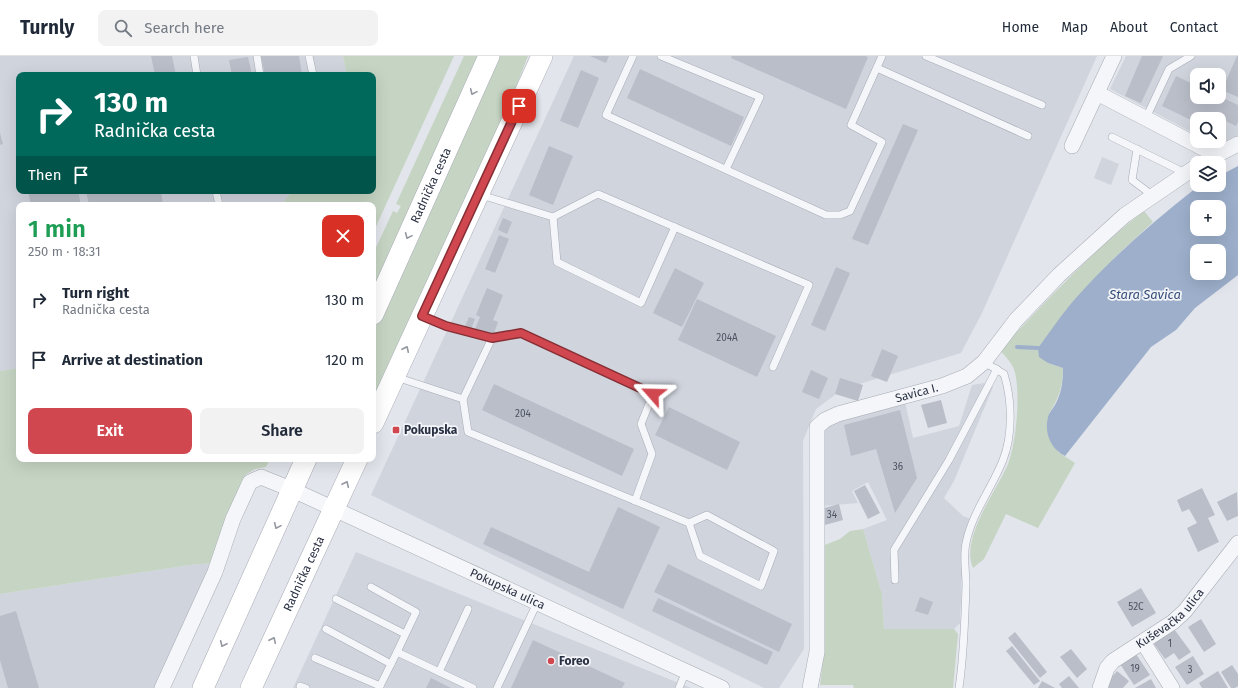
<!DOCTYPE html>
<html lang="en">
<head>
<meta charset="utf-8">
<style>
  :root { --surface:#fff; --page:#f2f2f3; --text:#1f2937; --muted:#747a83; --line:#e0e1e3; --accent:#d04750 }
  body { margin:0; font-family:"Fira Sans",sans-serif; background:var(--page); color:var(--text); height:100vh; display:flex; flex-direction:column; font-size:15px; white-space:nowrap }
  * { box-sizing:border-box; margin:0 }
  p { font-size:13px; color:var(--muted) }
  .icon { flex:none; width:22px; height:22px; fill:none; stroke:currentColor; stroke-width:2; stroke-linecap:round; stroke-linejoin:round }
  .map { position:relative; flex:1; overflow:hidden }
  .panel { position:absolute; left:16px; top:146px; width:360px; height:260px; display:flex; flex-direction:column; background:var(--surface); border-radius:8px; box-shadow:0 4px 16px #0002 }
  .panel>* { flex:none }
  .guide { position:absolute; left:16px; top:16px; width:360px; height:122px; border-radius:8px; box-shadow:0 4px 16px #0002; background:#00695c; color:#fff; overflow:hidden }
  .controls { position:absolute; left:1190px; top:12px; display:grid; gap:8px }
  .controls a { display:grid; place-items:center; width:36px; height:36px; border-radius:8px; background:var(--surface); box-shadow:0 4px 16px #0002; font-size:20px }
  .pin { position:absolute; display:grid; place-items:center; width:34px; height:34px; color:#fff; margin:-17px; border-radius:8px; box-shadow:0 2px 6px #0006 }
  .me { position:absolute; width:44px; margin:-22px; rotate:295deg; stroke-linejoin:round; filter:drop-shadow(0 0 3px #0008) }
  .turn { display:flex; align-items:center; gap:14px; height:84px; padding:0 12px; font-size:18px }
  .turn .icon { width:52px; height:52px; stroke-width:2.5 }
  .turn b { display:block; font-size:28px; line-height:34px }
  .then { display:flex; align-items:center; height:38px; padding:0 12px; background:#0003; gap:8px; font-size:15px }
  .round { display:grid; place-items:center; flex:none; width:42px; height:42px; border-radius:8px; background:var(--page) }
  .headline { display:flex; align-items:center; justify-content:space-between; height:68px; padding:0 12px }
  h1 { font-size:24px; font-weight:600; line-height:30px; color:#1e9e55 }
  .cta { display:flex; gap:8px; margin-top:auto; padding:8px 12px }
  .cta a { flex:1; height:46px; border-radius:8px; background:var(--accent); color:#fff; font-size:16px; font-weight:600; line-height:46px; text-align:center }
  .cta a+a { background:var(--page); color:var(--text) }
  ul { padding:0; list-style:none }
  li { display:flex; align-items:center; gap:12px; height:60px; padding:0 12px }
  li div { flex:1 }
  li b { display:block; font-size:15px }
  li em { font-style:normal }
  header { display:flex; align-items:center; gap:24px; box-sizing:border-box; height:56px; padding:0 20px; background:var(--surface); border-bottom:1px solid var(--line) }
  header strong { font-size:19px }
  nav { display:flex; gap:22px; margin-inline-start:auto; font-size:14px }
  .search { width:280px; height:36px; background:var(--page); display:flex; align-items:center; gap:10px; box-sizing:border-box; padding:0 14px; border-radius:8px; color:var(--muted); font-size:15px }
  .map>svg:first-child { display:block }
</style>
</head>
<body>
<header>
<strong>Turnly</strong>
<div class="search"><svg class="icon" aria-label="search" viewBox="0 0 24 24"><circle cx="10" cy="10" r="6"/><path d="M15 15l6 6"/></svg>Search here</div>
<nav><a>Home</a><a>Map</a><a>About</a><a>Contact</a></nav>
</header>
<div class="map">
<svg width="1238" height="632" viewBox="0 0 1238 632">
  <rect width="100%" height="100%" fill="#e2e5eb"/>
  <!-- built -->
  <g fill="#d0d4dd" fill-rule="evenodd">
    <polygon points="0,0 343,0 347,19 19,19 19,135 292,135 282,149 19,149 19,312 0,315"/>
    <polygon points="574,0 1097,0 982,257 961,297 843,333 816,353 803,385 804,593 779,632 764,632 371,439"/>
    <path d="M 1126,0 L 1238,0 L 1238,80 L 1214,90 L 1206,85 L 1219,85 L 1219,63 L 1197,63 L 1197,79 L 1110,33 ZM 1197,19 L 1219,19 L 1219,41 L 1197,41 Z"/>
    <polygon points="1102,101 1119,108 1111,129 1094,122"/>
    <polygon points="984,327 993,331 954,425 944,442 963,460 971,463 963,491 960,567 954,573 884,573 882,538 863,473 887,464 868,426 852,435 858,447 822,450 824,375 825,368 905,346 913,382 959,370 972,329"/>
    <polygon points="356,496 691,632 293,632"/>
    <polygon points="213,507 158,632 0,632 0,538 190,509"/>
  </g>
  <!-- green -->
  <g fill="#c6d5c3">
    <polygon points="343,0 454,0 373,177 373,149 282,149 292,135 373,135 373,19 347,19"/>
    <polygon points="464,0 483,0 373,242 373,198 393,155 397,157 401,150 396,148"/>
    <polygon points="499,0 528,0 510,46 373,343 373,277 375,272"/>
    <path d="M 1144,155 L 1153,166 L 1114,202 L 1048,307 L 1063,312 C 1063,329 1059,343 1049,357 L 1058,396 L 1075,407 L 1038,472 L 1006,458 L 984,503 L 973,512 C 960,482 996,436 1008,408 C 1016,389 1022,330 1013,311 C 1010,305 1004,299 1000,294 C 1046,245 1091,196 1144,155 Z"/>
    <polygon points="19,312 19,403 270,403 266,411 255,413 245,419 230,453 213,507 190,509 0,538 0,315"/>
    <path d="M 863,473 L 882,538 L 884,573 L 954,573 L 958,578 L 953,632 L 854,632 L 853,629 L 820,629 C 827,582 824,537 822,490 L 840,483 L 850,475 Z"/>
  </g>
  <!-- water -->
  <path fill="#9dafcb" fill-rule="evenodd" d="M 1238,110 L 1238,219 L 1195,252 L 1176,274 L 1151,291 L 1065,400 C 1050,393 1043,375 1049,358 C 1051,354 1055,350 1057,345 C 1062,334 1063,324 1063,312 L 1048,307 L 1039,301 L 1038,292 C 1050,276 1061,259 1075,243 C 1111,202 1153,166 1196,132 L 1202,129 L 1219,129 L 1219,120 ZM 1197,151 L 1219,151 L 1219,173 L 1197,173 ZM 1197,195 L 1219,195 L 1219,217 L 1197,217 Z"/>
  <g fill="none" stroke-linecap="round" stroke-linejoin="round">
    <!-- stream -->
    <polyline stroke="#9dafcb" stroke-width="4" points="1017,291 1038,292"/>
  </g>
  <!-- building -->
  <g fill="#b9bec8">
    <polygon points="151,0 172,0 176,19 155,19"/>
    <polygon points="261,0 299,0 302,19 265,19"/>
    <polygon points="590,0 609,0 606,7"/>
    <polygon points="732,0 865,0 868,1 846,53 731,2"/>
    <polygon points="1142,0 1163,0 1141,47 1125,40"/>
    <polygon points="1237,0 1238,0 1238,41 1222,34"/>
    <polygon points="248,1 252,19 232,19 229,4"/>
    <polygon points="640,13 744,61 731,90 627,42"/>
    <polygon points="581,14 599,22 578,72 560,65"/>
    <polygon points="1176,20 1197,30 1197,41 1219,40 1238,49 1238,66 1236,70 1219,62 1197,63 1197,67 1162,50"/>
    <polygon points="903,68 918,74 868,189 852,183"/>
    <polygon points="0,77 3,88 0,89"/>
    <polygon points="549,90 573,100 553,149 529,139"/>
    <polygon points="28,135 78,135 81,149 31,149"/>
    <polygon points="86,135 161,135 163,149 89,149"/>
    <polygon points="503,162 512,166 507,178 498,174"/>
    <polygon points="499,179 509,183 495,217 485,213"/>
    <polygon points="836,211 850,217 825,275 811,269"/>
    <polygon points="675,212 704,227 682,271 653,257"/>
    <polygon points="487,232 503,239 493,264 498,266 493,280 475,273 480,261 476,259"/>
    <polygon points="697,243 776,280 757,321 678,284"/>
    <polygon points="469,261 475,263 471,273 465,270"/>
    <polygon points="882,293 898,300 887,326 871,320"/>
    <polygon points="811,314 828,322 819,343 802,336"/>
    <polygon points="840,322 863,329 858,345 835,338"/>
    <polygon points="494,328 634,393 622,420 482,354"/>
    <polygon points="941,344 947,367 928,372 921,349"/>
    <polygon points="669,351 740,386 727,414 655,379"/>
    <polygon points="900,354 917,422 895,457 876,393 851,400 844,369"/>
    <polygon points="865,429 880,457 868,463 854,435"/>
    <polygon points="1202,432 1215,459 1208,462 1219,486 1198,496 1187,472 1197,467 1189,453 1182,456 1177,444"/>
    <polygon points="1237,436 1238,460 1227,465 1217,446"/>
    <polygon points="839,448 843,464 825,469 821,453"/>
    <polygon points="618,451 660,471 623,553 483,488 491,471 589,516"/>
    <polygon points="668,508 792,568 779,596 654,536"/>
    <polygon points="1141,532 1156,557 1132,571 1117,546"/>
    <polygon points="920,541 933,546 928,559 915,555"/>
    <polygon points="658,542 773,596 767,609 652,555"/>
    <polygon points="16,555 39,632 8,632 0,604 0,560"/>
    <polygon points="1201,563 1216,588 1204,596 1188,571"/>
    <polygon points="1174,573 1191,596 1179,604 1174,597 1165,603 1154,588"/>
    <polygon points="1015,576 1047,616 1040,622 1008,582"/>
    <polygon points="533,584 625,627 622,632 511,632"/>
    <polygon points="1012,590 1040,625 1034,629 1006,595"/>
    <polygon points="1071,593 1087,613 1077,622 1060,601"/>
    <polygon points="1136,598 1150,619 1134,629 1120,608"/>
    <polygon points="1193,600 1204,618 1187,629 1175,611"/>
    <polygon points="1232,609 1238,618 1238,630 1235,632 1231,632 1221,616"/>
    <polygon points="1117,615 1129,625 1123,632 1109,632 1105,629"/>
    <polygon points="1218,615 1228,632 1202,632 1199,627"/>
    <polygon points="1069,620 1079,632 1062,632 1059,628"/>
    <polygon points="431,622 451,632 426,632"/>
    <polygon points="1151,623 1156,632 1135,632"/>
    <polygon points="1042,625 1055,632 1038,632"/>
  </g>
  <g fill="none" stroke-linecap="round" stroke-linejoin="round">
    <defs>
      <g id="lane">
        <polyline points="194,0 197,19"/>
        <polyline points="257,0 260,19"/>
        <polyline points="309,0 313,19"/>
        <polyline points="633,0 606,59 826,159 840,159 850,155 882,86 851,69 882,0"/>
        <polyline points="661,0 760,41 726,113"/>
        <polyline points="926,0 1042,49"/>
        <polyline points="877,12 1028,80"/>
        <polyline points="1146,62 1169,13 1191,0"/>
        <polyline points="1112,81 1185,117"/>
        <polyline points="1137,93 1132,124 1152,139"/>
        <polyline points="216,135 219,149"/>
        <polyline points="481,139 553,161 557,206 641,247 675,171"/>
        <polyline points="553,161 598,138 809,229 773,311"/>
        <polyline points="424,261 446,270 492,282"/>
        <polyline points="396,321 463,343 468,376 689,467 700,500 761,530 774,495 707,459 689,467"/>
        <polyline points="463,343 492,282 521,277 653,338 641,368 652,398 635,445"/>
        <polyline points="895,524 894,494 949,404 997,313"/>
        <polyline points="371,531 416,556 397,596"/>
        <polyline points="336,543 405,578"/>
        <polyline points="326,573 391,608"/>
        <polyline points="315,602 380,630"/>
        <polyline points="439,616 468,553"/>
        <polyline points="300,630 306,632"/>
        <polyline points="379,632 397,596 473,632"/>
        <polyline points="497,632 537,547"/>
        <polyline points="679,632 686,615"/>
        <path d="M 959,632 C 964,598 965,563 966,529 C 966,515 963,501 966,487 C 972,457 992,432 1003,404 C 1013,379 1012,343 1004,318 L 984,306"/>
      </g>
      <g id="street">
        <polyline points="1097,37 1216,99"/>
        <polyline points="1072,90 1114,0"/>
        <polyline points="1207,104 1238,88"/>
        <polyline points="1143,586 1172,632"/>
        <path id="s1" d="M 162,632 L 215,516 L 233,463 L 250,426 L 261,421 L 293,434 L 722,632"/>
        <path id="s2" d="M 810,632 L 817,596 L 817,371 L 825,364 L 838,358 L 942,330 L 967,320 L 984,306 L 1016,264 L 1059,219 L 1125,159 L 1197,110"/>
        <path id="s3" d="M 1100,632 L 1107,612 L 1113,605 L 1173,566 L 1185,555 L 1238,487"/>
      </g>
      <g id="secondary">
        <path id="s4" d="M 373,258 L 489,0"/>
        <polyline points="373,367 542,0"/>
        <polyline points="203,632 306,403"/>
        <path id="s5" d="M 251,632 L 357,403"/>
      </g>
    </defs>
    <!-- lane casing -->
    <use href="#lane" stroke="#a7abb5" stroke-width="8"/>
    <!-- street casing -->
    <use href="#street" stroke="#a7abb5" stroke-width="16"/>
    <!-- secondary casing -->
    <use href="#secondary" stroke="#a7abb5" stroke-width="22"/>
    <!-- lane -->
    <use href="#lane" stroke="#f5f6f9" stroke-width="7"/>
    <!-- street -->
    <use href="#street" stroke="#f5f6f9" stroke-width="15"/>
    <!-- secondary -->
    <use href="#secondary" stroke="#fff" stroke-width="21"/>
  </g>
  <!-- one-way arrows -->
  <defs><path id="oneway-chevron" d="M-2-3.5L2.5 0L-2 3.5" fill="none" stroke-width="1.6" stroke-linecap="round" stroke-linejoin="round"/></defs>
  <g stroke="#9498a1">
    <use href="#oneway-chevron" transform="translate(473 36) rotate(114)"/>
    <use href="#oneway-chevron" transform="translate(408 180) rotate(114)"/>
    <use href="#oneway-chevron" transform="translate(406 293) rotate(-65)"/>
    <use href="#oneway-chevron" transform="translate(346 428) rotate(-65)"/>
    <use href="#oneway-chevron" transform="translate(277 470) rotate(114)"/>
    <use href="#oneway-chevron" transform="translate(273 584) rotate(-65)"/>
    <use href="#oneway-chevron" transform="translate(223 588) rotate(115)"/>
  </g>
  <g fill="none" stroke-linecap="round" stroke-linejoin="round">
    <defs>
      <polyline id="route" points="519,50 422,260 446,270 492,282 521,277 653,338"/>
    </defs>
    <!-- route casing -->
    <use href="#route" stroke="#872e34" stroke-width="10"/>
    <!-- route -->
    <use href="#route" stroke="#d04750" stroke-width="7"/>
  </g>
  <!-- markers -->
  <g fill="#d04750" stroke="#f2f4f8" stroke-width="1.5">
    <rect x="392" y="370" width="8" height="8" rx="2"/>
    <circle cx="551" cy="605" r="4"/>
  </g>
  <g text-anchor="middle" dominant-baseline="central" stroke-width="3.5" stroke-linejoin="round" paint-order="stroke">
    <!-- number labels -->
    <g font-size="10" fill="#4e5464">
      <text x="727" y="282">204A</text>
      <text x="523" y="358">204</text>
      <text x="898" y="411">36</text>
      <text x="832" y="459">34</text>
      <text x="1136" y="551">52C</text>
      <text x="1170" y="588">1</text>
      <text x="1135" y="613">19</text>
      <text x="1190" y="614">3</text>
    </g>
    <!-- street labels -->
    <g font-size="12" fill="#2a3143" stroke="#f2f4f8">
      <text stroke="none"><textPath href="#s4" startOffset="141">Radnička cesta</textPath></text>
      <text stroke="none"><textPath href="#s2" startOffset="368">Savica I.</textPath></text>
      <text stroke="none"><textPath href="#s5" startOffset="126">Radnička cesta</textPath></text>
      <text stroke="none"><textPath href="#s1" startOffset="507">Pokupska ulica</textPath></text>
      <text stroke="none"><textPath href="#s3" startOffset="102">Kuševačka ulica</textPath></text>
    </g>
    <!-- poi labels -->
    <g font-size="12" font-weight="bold" fill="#2a3143" stroke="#f2f4f8" text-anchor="start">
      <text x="404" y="374">Pokupska</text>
      <text x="559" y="605">Foreo</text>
    </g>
    <!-- water labels -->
    <g font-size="13" font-style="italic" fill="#334c78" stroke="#f2f4f8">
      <text x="1145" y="238">Stara Savica</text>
    </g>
  </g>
</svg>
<div class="controls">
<a><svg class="icon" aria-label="sound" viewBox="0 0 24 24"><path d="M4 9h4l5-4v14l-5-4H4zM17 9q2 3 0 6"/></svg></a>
<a><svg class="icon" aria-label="search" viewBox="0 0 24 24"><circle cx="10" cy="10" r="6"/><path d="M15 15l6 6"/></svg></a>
<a><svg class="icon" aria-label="layers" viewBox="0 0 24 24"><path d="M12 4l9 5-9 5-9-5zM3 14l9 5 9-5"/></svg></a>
<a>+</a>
<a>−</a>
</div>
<div class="pin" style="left:519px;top:50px;background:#d93025"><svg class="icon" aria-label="arrive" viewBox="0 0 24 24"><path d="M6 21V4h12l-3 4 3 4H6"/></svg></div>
<svg class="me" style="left:653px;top:338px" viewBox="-20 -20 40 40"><path d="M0-17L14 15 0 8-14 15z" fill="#d04750" stroke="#fff" stroke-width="4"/></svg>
<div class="guide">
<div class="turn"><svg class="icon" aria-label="right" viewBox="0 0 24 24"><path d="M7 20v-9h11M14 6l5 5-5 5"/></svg><div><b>130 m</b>Radnička cesta</div></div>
<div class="then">Then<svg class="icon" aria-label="arrive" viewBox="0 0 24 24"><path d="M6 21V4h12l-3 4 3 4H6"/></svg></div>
</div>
<section class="panel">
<div class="headline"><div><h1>1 min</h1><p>250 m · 18:31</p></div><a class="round" style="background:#d93025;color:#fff"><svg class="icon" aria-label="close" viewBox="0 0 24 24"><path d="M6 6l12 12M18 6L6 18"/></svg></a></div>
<ul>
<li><svg class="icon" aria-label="right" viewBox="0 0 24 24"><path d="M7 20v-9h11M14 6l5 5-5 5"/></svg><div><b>Turn right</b><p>Radnička cesta</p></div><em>130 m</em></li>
<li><svg class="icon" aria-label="arrive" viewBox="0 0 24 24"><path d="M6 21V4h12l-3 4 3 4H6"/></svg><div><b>Arrive at destination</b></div><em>120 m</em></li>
</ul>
<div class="cta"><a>Exit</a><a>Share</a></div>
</section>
</div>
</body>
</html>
